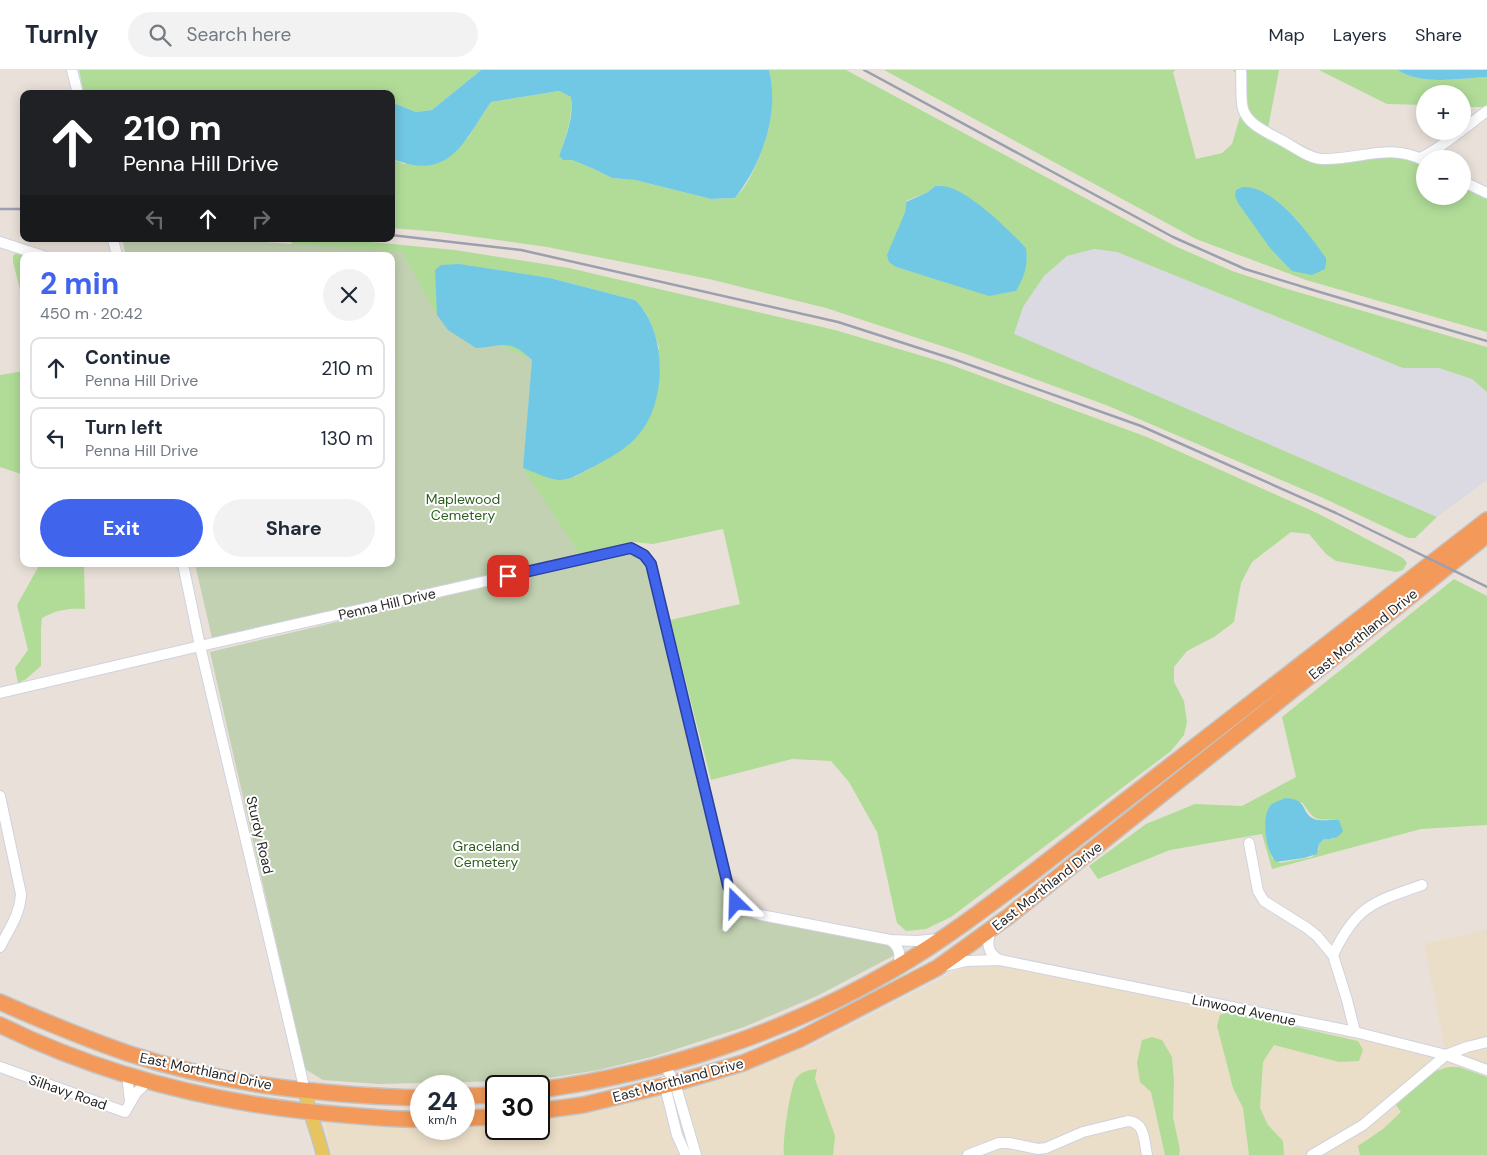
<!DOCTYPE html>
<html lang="en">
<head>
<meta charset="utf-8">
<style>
  :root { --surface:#fff; --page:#f2f2f3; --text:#1f2937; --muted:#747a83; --line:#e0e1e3; --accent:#4164ed }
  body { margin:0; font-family:"DM Sans",sans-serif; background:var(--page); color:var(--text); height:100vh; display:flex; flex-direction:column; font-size:19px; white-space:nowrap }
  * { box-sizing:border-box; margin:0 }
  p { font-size:16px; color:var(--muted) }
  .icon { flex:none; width:28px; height:28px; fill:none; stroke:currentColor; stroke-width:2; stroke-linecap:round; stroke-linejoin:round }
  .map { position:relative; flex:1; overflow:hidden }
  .sheet { position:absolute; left:20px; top:182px; width:375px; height:315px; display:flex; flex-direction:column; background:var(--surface); border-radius:10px; box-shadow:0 2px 12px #0003 }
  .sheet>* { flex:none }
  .banner { position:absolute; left:20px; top:20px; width:375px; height:152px; border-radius:10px; box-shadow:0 2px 12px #0003; background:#202124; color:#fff; overflow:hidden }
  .controls { position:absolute; left:1416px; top:15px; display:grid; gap:10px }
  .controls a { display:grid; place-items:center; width:55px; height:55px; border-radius:50%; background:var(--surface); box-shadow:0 2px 12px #0003; font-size:25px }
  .speed { position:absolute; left:410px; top:1005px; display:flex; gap:10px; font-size:25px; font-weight:700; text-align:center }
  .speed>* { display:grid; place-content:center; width:65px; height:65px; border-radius:50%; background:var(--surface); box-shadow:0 2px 12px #0003; line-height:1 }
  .speed small { font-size:12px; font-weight:400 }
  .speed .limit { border:2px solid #111; border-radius:8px; background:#fff; color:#111 }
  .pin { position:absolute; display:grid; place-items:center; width:42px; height:42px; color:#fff; margin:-21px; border-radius:10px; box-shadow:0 2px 8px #0006 }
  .me { position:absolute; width:55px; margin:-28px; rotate:338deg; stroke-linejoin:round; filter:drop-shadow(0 0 4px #0008) }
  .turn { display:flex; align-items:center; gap:18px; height:105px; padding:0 20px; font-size:22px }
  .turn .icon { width:65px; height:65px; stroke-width:2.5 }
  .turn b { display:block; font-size:35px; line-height:42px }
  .lanes { display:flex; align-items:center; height:48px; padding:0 20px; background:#0003; justify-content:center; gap:25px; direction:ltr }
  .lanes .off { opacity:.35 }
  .round { display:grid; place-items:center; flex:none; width:52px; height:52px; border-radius:26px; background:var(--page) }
  .summary { display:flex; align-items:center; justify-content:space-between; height:85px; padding:0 20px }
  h1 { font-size:30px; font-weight:700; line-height:38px; color:var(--accent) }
  .action { display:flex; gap:10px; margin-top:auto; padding:10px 20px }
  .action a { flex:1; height:58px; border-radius:30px; background:var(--accent); color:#fff; font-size:20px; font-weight:700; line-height:58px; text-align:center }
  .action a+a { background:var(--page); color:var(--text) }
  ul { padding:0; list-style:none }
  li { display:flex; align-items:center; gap:15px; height:62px; margin:0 10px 8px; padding:0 10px; border:2px solid var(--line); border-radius:10px }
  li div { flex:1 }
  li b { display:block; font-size:19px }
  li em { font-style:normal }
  header { display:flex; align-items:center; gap:30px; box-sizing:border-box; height:70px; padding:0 25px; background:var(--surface); border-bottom:1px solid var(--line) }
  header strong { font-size:24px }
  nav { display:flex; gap:28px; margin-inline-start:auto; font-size:18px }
  .search { width:350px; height:45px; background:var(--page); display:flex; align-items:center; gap:12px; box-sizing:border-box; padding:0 18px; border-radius:28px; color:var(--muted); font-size:19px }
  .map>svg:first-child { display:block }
</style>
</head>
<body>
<header>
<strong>Turnly</strong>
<div class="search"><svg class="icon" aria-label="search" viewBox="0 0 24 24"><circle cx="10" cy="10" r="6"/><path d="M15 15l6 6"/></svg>Search here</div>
<nav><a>Map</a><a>Layers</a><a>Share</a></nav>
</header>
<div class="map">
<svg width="1487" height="1085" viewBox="0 0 1487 1085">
  <rect width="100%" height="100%" fill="#e9e1d9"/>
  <!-- industrial -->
  <polygon fill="#dbd9e1" points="1094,179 1117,182 1403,298 1439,298 1472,309 1487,322 1487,410 1437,447 1014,265 1023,237 1044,206 1067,186"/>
  <!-- education -->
  <polygon fill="#eadec8" points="1487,859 1487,1085 331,1085 325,1049 421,1049 421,1059 464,1059 464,1048 496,1047 496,1059 539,1059 539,1041 583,1035 800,969 804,980 972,893 1000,890 1446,985 1424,874"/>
  <!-- green -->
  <g fill="#b0dc98" fill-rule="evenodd">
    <polygon points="79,0 481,0 432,40 416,42 391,32 391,24 84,24"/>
    <path d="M 769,0 L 846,0 L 1175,176 L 1232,201 L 1284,218 L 1487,277 L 1487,322 L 1472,309 L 1439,298 L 1403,298 L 1117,182 L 1094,179 L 1067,186 L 1044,206 L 1023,237 L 1014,264 L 1437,447 L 1415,468 L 1408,468 L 1321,427 L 1106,335 L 963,283 L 826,238 L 709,209 L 547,177 L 440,162 L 391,158 L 391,88 L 404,94 L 467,69 L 491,32 L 559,21 L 571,27 C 573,48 566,66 559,86 L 563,90 L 572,90 L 594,99 L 612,108 L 635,110 L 711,129 L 735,128 C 740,122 746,116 749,109 C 767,77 778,36 769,0 ZM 935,116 L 965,125 L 997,151 L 1026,178 L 1016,221 L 989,225 L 896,197 L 888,185 L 905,142 L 906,131 L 928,122 Z"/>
    <path d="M 884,0 L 1176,0 L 1173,2 L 1196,89 L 1222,83 L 1232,74 L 1241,43 L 1239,8 L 1233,0 L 1279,0 L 1266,69 L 1316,93 L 1393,87 L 1417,91 L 1425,95 L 1425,126 L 1462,126 L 1463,114 L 1487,119 L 1487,262 L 1306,210 L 1196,169 ZM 1263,123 L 1295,149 L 1326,188 Z"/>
    <path d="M 1319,0 L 1398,0 C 1420,16 1461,8 1487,7 L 1487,37 L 1463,37 L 1462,24 L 1425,24 L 1425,35 L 1387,34 Z"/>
    <path d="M 291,169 L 339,169 L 455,180 L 569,198 L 835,260 L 946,293 L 1147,367 L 1317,443 L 1403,488 L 1407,493 L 1403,500 L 1396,502 L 1336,491 L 1326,484 L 1309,464 L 1291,462 L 1252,492 L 1241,513 L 1234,552 L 1214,567 L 1187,581 L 1174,597 L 1174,612 L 1184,631 L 1187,652 L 1184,665 L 1171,681 L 951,847 L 926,859 L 906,861 L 897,853 L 877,762 L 849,712 L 831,691 L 792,689 L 711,710 L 670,550 L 740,534 L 723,459 L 653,474 L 633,472 L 580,484 L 565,477 L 391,186 L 293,186 ZM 485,199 L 550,208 L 635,230 C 650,244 653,259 659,278 L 593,397 L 575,407 L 523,398 L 532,290 L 519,278 L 504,274 Z"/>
    <polygon points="18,181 35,186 24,186 24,235 13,192 13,186"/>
    <polygon points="24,301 24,405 0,397 0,305"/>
    <path d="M 40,494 L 84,494 L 85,539 C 69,538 56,540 42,548 L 41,558 L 41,596 L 26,609 L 18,613 L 15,598 L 28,580 L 17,535 Z"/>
    <path d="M 1454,509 L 1487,526 L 1487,755 L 1421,759 L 1272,799 L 1262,764 L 1170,780 L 1098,809 L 1089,796 L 1146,754 L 1195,734 L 1242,736 L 1296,707 L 1282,647 ZM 1302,732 C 1317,755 1316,748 1339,750 L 1334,769 L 1324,769 L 1319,774 L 1319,779 L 1312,787 L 1280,793 L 1272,788 L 1266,767 L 1265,752 Z"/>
    <polygon points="1229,942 1358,971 1363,980 1359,991 1339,992 1274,975 1263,992 1260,1038 1268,1055 1283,1071 1284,1085 1249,1085 1243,1038 1233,1018 1217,956 1220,945"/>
    <polygon points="1152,967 1162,970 1172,987 1174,1011 1173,1047 1180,1080 1179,1085 1165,1085 1151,1022 1140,1012 1137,993 1142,970"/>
    <path d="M 1450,997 L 1459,997 L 1487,1007 L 1487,1085 L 1360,1085 L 1358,1076 L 1383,1059 L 1401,1042 L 1396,1035 C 1412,1020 1428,1000 1450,997 Z"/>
    <path d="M 817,999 L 815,1009 L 835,1066 L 833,1085 L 784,1085 C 782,1073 790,1017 796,1008 C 802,1001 809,1000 817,999 Z"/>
  </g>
  <!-- cemetery -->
  <g fill="#c1d1b1">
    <polygon points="122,169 225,169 402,182 437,245 532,290 523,398 580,484 212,568 195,494 391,494 391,186 126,186"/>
    <path d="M 624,484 C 636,484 643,489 649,500 L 725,825 C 730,837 735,843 747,847 L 890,875 L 895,881 L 893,886 L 817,926 L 744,957 L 655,986 L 599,1000 L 555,1007 L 512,1011 L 379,1014 L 323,1010 L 305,999 L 210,582 Z"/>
  </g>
  <!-- water -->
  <g fill="#71c8e5">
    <path d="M 481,0 L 769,0 C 780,44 762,94 735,128 L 711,129 L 635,110 L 612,108 L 594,99 L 572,90 L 563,90 L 559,86 C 566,66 574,48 571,27 L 559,21 L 491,32 C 463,73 449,113 391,88 L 391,32 L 416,42 L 432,40 Z"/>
    <path d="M 1398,0 L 1487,0 L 1487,7 C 1461,8 1420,16 1398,0 Z"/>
    <path d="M 935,116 C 940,116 946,116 951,118 C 973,125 1010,161 1026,178 C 1028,197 1025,205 1016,221 L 989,226 L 896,197 L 889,192 L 887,185 L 905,142 L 906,132 L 928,122 Z"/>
    <path d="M 1243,117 C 1275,116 1309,164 1326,188 L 1326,194 L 1325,199 L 1312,205 L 1292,201 L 1270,178 L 1238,133 L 1235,126 L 1236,120 Z"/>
    <path d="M 459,194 L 550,208 L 635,230 C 665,258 667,322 645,356 C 631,377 616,384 595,396 C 584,401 572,410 559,410 C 550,410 532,401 523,398 L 532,290 C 508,268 504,276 476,278 L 448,260 L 437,245 L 435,200 L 441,195 Z"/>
    <path d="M 1286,728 C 1309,730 1300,742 1314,749 C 1322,752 1332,749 1339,750 L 1343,761 C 1337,769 1333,769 1324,769 L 1319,774 L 1317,784 L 1304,788 L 1276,792 C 1266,782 1260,747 1271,735 C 1274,732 1281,730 1286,728 Z"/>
  </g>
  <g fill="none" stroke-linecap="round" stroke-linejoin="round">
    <defs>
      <g id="minor">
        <polyline points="72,0 78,24"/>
        <path d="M 1241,0 C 1242,12 1240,27 1243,39 C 1248,55 1267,62 1281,70 C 1293,76 1309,89 1323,89 C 1359,90 1390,72 1425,91"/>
        <polyline points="1462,60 1487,41"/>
        <path d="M 1420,88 C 1436,81 1447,71 1461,61"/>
        <polyline points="1462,111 1487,123"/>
        <polyline points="113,169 117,186"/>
        <polyline points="0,172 43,186"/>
        <polyline points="183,494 200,576 305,1021"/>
        <path d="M 0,623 L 200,576 L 631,478 L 644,485 L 651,494 L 728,816 C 734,834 744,840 761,845 L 890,870 L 917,871 L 938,869"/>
        <path d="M 0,726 L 21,824 C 20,845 9,859 0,877"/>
        <polyline points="1249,773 1258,821 1264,831 1307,858 1317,866 1333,885 1347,930 1355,962"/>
        <path d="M 991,860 C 987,872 986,883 1000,890"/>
        <path d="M 890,870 C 900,877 901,885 898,897"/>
        <path d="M 1333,885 C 1356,836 1373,832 1422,815"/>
        <polyline points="944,896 966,891 1000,890 1355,962 1446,985 1487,1000"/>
        <polyline points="665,996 675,1013 696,1085"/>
        <polyline points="0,997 125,1042 136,1023 148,1011"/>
        <polyline points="127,1005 130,1031"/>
        <polyline points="664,1012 677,1065 686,1085"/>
        <path d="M 968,1085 L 999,1073 L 1009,1073 L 1038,1079 L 1046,1078 L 1083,1062 L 1128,1051 C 1145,1052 1144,1071 1147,1085"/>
        <polyline points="1312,1085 1363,1055 1446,985 1467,977 1487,972"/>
      </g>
      <path id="major" d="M 305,1021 C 309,1043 318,1063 323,1085"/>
      <g id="highway">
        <path d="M 0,932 C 43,951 86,969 130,984 C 223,1015 323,1025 421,1028"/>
        <path d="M 0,955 C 108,1008 226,1036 346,1045 C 371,1047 396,1050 421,1049"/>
        <path d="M 539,1020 C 664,1003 787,962 896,898 C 945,869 991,834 1036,800 L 1487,450"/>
        <polyline points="464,1026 496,1025"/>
        <polyline points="539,1041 583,1035 675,1013 743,993 800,969 937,898 1009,846 1487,465"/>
        <polyline points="464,1048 496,1047"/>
      </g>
    </defs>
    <!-- minor casing -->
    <use href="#minor" stroke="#ced2df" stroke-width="12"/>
    <!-- major casing -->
    <use href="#major" stroke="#c3c3c3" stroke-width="15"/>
    <!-- highway casing -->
    <use href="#highway" stroke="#c3c3c3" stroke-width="18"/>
    <!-- minor -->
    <use href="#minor" stroke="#fff" stroke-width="10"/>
    <!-- major -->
    <use href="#major" stroke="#e6c560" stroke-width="12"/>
    <!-- highway -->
    <use href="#highway" stroke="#f39959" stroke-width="15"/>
    <!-- rail -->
    <g stroke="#9c9fb0" stroke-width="2.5">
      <polyline points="864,0 1173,167 1245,199 1323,223 1487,271"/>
      <polyline points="0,139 24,139"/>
      <polyline points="391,165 521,180 838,252 953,289 1141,356 1336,443 1487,517"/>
    </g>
  </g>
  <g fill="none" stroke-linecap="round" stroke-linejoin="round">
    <defs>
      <polyline id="route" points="508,506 631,478 644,485 651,494 728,816 736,833"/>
    </defs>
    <!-- route casing -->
    <use href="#route" stroke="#2a419a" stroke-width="12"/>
    <!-- route -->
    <use href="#route" stroke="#4164ed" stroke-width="9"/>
  </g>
  <g text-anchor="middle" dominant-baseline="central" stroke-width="4" stroke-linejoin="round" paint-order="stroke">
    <!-- park labels -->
    <g font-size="14" fill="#2b5d1d" stroke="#fff">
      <text x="463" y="429">Maplewood<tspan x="463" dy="16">Cemetery</tspan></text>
      <text x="486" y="776">Graceland<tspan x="486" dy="16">Cemetery</tspan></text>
    </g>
    <!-- street labels -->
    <g font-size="14" fill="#272727" stroke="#fff">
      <text transform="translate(387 534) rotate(-13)">Penna Hill Drive</text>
      <text transform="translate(1363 564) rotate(-39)">East Morthland Drive</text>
      <text transform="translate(260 765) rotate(77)">Sturdy Road</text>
      <text transform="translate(1047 816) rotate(-38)">East Morthland Drive</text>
      <text transform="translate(1244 940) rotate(12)">Linwood Avenue</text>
      <text transform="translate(206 1001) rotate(12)">East Morthland Drive</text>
      <text transform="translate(678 1010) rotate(-15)">East Morthland Drive</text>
      <text transform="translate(68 1022) rotate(19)">Silhavy Road</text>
    </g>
  </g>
</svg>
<div class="controls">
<a>+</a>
<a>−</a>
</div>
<div class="speed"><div>24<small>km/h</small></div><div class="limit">30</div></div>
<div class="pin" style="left:508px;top:506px;background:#d93025"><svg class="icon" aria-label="arrive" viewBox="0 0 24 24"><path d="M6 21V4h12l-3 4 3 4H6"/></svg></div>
<svg class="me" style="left:736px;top:833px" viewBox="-20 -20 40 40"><path d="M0-17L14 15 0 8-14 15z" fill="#4164ed" stroke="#fff" stroke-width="4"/></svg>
<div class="banner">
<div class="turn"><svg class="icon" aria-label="ahead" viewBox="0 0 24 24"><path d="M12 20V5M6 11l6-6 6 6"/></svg><div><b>210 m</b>Penna Hill Drive</div></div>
<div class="lanes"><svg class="icon off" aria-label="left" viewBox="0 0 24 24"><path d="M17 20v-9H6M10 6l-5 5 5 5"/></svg><svg class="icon" aria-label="ahead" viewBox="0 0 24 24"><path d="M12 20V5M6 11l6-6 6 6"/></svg><svg class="icon off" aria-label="right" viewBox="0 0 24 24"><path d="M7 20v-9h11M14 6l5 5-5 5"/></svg></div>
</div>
<section class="sheet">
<div class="summary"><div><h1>2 min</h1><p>450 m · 20:42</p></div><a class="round"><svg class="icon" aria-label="close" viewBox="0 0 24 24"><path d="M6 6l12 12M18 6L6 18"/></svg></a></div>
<ul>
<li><svg class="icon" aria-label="ahead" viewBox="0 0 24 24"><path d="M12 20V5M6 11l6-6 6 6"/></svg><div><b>Continue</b><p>Penna Hill Drive</p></div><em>210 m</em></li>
<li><svg class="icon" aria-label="left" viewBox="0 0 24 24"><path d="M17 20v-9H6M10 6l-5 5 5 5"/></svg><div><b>Turn left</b><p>Penna Hill Drive</p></div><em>130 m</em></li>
</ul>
<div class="action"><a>Exit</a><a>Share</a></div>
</section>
</div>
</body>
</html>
